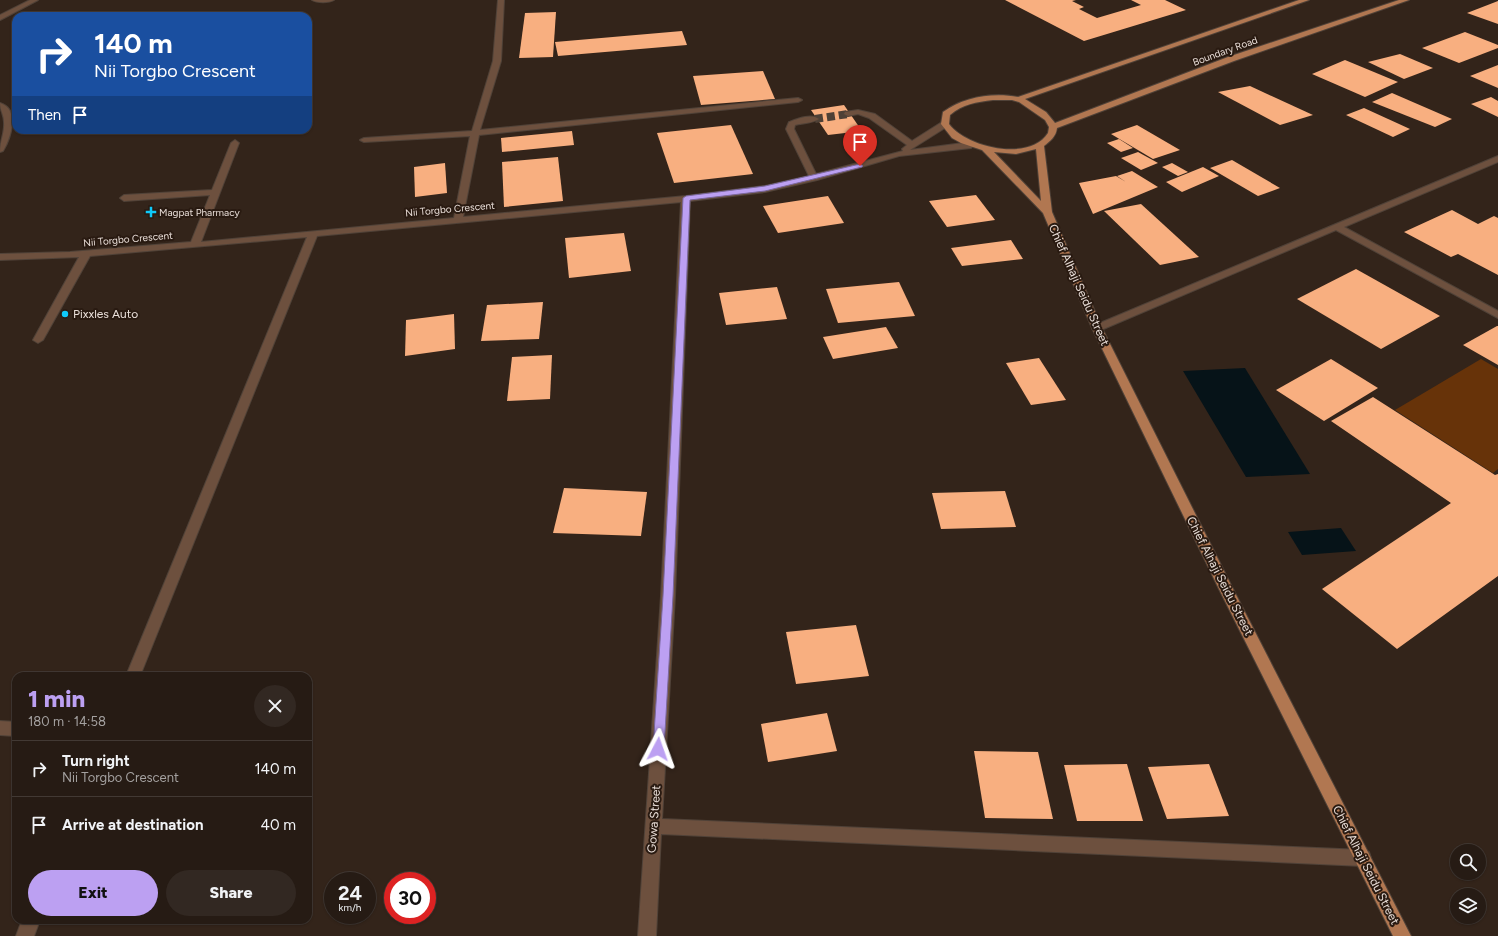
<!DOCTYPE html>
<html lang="en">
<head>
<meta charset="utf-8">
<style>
  :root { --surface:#261b14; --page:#322822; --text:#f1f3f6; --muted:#a4a1a0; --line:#423934; --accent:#bca0f2 }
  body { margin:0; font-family:Figtree,sans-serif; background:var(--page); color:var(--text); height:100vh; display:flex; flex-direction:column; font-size:15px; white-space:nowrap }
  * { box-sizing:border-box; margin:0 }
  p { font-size:13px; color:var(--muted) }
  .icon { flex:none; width:22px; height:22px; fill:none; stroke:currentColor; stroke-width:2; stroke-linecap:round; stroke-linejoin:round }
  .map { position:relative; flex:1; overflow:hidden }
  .side { position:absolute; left:12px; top:672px; width:300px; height:252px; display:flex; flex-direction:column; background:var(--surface); border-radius:12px; box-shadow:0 1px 3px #0004,0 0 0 1px var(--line) }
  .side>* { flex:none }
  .guide { position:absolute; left:12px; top:12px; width:300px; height:122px; border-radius:12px; box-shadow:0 1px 3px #0004,0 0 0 1px var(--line); background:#1a4fa0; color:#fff; overflow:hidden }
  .buttons { position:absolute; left:1450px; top:844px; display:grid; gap:8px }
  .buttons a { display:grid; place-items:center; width:36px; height:36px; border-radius:50%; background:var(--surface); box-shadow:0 1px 3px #0004,0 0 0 1px var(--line); font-size:20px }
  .speed { position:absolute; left:324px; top:872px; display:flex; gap:8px; font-size:20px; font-weight:700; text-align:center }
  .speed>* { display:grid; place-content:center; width:52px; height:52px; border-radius:50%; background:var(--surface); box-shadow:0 1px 3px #0004,0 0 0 1px var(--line); line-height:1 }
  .speed small { font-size:10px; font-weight:400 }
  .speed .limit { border:6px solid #d22; background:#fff; color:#111 }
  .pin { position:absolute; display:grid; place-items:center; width:34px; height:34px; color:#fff; margin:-41px -17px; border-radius:50% 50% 50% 0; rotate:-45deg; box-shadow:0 0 4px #0007 }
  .pin .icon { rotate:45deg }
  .me { position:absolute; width:44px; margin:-22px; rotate:4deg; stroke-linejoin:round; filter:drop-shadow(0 0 3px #0008) }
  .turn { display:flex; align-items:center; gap:14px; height:84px; padding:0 16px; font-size:18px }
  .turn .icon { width:52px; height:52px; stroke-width:2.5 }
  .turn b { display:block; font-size:28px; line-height:34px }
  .then { display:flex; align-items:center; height:38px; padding:0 16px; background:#0003; gap:8px; font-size:15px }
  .round { display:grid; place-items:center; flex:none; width:42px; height:42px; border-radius:21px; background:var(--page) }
  .head { display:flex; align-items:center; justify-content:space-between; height:68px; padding:0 16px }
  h1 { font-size:24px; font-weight:800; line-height:30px; color:var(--accent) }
  .button { display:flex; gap:8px; margin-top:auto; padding:8px 16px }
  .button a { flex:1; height:46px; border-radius:24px; background:var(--accent); color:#111; font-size:16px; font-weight:800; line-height:46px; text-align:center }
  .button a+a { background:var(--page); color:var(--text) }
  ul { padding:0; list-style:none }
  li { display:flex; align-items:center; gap:12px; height:56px; padding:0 16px; border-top:1px solid var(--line) }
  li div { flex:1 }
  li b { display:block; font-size:15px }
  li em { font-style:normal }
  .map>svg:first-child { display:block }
</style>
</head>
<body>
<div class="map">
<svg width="1498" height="936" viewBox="0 0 1498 936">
  <rect width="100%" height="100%" fill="#33241a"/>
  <!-- green -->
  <polygon fill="#673309" points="1481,359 1498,369 1498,469 1493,473 1395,410"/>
  <!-- water -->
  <g fill="#061318">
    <polygon points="1245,368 1310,474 1246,477 1183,371"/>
    <polygon points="1341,528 1356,551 1302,555 1288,532"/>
  </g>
  <!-- building -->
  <g fill="#f8af80">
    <polygon points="1005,0 1076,0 1072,1 1084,7 1079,9 1097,18 1141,5 1131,0 1165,0 1186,10 1084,41"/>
    <polygon points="1498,1 1498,24 1467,13"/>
    <polygon points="556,12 553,57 519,58 525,13"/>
    <polygon points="682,31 687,45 558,56 555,42"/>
    <polygon points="1465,32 1498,45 1498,48 1459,63 1422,48"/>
    <polygon points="1400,54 1433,68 1404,79 1368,62"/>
    <polygon points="1345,60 1398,82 1365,97 1312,74"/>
    <polygon points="1498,65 1498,88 1470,76"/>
    <polygon points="763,71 775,99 701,105 693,76"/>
    <polygon points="1250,86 1313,115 1280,125 1218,92"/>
    <polygon points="1392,93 1452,119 1435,127 1372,102"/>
    <polygon points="1491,97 1498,101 1498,117 1471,104"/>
    <polygon points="844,105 862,131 828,135 811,110"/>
    <polygon points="1364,108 1410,129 1393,137 1346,115"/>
    <polygon points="731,125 753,174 674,183 657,133"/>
    <polygon points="1137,125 1180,150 1153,159 1111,134"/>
    <polygon points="572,131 574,145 502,152 501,138"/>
    <polygon points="1119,139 1133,148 1121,152 1107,143"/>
    <polygon points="1138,152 1158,163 1141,170 1121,158"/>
    <polygon points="558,157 563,201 504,207 502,162"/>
    <polygon points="1232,160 1280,188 1258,196 1210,168"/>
    <polygon points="445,163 447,193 415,197 414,167"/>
    <polygon points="1172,163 1188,172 1178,176 1162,167"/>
    <polygon points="1203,167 1219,176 1182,192 1166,182"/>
    <polygon points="1132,171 1158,187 1093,214 1079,183 1116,176 1126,182 1117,176"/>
    <polygon points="976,195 995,220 947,227 929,201"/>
    <polygon points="828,196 844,223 778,233 763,206"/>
    <polygon points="1141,204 1199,257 1160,265 1104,211"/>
    <polygon points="1452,210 1478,224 1494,216 1498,218 1498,275 1458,254 1451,257 1404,232"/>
    <polygon points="624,233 631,271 569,278 565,238"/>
    <polygon points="1011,240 1023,259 962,266 951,248"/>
    <polygon points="1356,269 1440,316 1381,349 1297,299"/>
    <polygon points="899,282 915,316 838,323 826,289"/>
    <polygon points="777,287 787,319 726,325 719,293"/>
    <polygon points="543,302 539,339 481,341 487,305"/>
    <polygon points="454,314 455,349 405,356 406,320"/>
    <polygon points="1497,326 1498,326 1498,365 1463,345"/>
    <polygon points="886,327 898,348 833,359 823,337"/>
    <polygon points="552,355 550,399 507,401 512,357"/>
    <polygon points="1039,358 1066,400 1031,405 1006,363"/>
    <polygon points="1331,359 1378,388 1324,421 1276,390"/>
    <polygon points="1373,397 1495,475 1498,474 1498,576 1397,649 1322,589 1451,503 1331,421"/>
    <polygon points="564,488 647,492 641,536 553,533"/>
    <polygon points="1005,491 1016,527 941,529 932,493"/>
    <polygon points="856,625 869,676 796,684 786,632"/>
    <polygon points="827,713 837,751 768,762 761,724"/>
    <polygon points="974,751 1038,752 1053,819 985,818"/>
    <polygon points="1127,764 1143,821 1077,821 1064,765"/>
    <polygon points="1209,764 1229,816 1167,819 1148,767"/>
  </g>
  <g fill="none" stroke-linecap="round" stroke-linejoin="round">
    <!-- minor-tunnel -->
    <polyline stroke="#4e4036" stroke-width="8" stroke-dasharray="8 4" stroke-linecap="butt" points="815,119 848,114"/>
    <defs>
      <g id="minor">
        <polygon points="30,0 38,0 0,20 0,15"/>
        <path d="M 312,0 L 334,0 C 329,3 317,3 312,0 Z"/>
        <path d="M 498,0 L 504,0 L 501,61 L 480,130 L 798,98 L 802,100 L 798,102 L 479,135 L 463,217 L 686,196 L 765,186 L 809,176 L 786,129 L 789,122 C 797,119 811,113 819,119 C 813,123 803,123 795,125 L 794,129 L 816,174 L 903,151 L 902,149 L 907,145 L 869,118 L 858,114 L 848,116 L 844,114 L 845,112 L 858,110 L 875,114 L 912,141 L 942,122 L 948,122 L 948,126 L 910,150 L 971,142 L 975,145 L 971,148 L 899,156 L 817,180 L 765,192 L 690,201 L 675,596 L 662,819 L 1363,850 L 1369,852 L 1371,858 L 1369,864 L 1363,866 L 661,834 L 656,936 L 638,936 L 661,596 L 681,202 L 317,236 L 140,676 L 126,676 L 307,237 L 90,256 L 43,340 L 38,343 L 33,340 L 79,257 L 0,260 L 0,254 L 70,252 L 191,242 L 210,195 L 124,201 L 120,198 L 124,195 L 212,190 L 231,143 L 235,140 L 239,143 L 201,242 L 454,218 L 470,136 L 364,142 L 360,140 L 364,138 L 472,131 L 493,61 Z"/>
        <path d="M 0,103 C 20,109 11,138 3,151 L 0,152 C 0,141 5,132 4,122 C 4,115 0,110 0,103 Z"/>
        <polygon points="1498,156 1498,162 1344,227 1498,311 1498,318 1336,230 1101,330 1093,330 1092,328 1093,326"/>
        <polygon points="0,721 16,722 16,736 0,735"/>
        <polygon points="22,920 40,920 34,936 16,936"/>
      </g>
      <path id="major" d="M 1299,0 L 1309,0 L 1025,99 L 1046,112 L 1055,123 L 1228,57 L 1399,0 L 1409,0 L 1234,61 L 1057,128 C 1056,137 1050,141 1044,146 L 1052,212 L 1102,328 L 1233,589 L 1411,936 L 1393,936 L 1219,589 L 1092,328 L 1043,213 L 982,150 L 961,143 L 952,138 L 941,124 L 943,112 C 963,97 993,92 1018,97 ZM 993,100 L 1012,100 L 1019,102 L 1045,120 L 1049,127 L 1048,133 C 1030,162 967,148 949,124 L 950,115 C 963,104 976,102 993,100 ZM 1036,149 L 1041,201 L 994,152 L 1016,154 Z"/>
    </defs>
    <!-- minor casing -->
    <use href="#minor" stroke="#504238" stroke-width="2"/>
    <!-- major casing -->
    <use href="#major" stroke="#504238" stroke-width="2"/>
    <!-- minor -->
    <use href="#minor" fill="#6d503e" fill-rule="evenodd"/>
    <!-- major -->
    <use href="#major" fill="#b17751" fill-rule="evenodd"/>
  </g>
  <!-- route -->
  <polygon fill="#bca0f2" stroke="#7a689d" points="860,164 863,166 862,167 765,191 690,200 673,596 664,749 662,753 658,755 654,753 653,749 663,596 683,198 686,196 765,186"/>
  <!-- markers -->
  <g fill="#0fcafa" stroke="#291a11" stroke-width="1.5">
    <path d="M149 206h4v4h4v4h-4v4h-4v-4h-4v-4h4z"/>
    <circle cx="65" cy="314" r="4"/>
  </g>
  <g text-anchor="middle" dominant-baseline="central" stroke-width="4" stroke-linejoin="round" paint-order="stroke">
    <!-- far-street labels -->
    <g font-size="10" fill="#e9ded8" stroke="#291a11">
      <text transform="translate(1225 51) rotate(-20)">Boundary Road</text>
      <text transform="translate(450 209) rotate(-5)">Nii Torgbo Crescent</text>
      <text transform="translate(128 239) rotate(-5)">Nii Torgbo Crescent</text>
    </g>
    <!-- far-poi labels -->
    <g font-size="10" fill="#e9ded8" stroke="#291a11" text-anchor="start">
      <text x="159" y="212">Magpat Pharmacy</text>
    </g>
    <!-- street labels -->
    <g font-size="12" fill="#e9ded8" stroke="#291a11">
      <text transform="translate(1079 285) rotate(66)">Chief Alhaji Seidu Street</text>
      <text transform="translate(1220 576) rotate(63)">Chief Alhaji Seidu Street</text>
      <text transform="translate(654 819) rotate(-86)">Gowa Street</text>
      <text transform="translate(1366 865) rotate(63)">Chief Alhaji Seidu Street</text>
    </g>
    <!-- poi labels -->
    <g font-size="12" fill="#e9ded8" stroke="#291a11" text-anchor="start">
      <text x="73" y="314">Pixxles Auto</text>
    </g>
  </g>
</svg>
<div class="buttons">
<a><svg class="icon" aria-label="search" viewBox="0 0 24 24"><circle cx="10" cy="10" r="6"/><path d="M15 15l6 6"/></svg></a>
<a><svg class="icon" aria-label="layers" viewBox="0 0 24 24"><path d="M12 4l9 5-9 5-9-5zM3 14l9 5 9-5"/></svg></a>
</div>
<div class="speed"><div>24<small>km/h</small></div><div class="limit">30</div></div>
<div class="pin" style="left:860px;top:166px;background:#d93025"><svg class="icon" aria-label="arrive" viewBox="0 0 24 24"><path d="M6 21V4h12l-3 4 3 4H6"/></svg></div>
<svg class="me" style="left:658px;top:749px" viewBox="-20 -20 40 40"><path d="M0-17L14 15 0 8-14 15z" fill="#bca0f2" stroke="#fff" stroke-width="4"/></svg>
<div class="guide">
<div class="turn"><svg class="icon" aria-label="right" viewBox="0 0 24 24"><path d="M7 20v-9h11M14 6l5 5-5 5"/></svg><div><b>140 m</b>Nii Torgbo Crescent</div></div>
<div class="then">Then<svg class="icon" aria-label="arrive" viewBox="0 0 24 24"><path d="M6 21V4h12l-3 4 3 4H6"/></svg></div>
</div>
<section class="side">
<div class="head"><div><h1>1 min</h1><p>180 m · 14:58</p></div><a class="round"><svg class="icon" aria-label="close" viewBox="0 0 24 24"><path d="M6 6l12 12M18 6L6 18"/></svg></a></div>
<ul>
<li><svg class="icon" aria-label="right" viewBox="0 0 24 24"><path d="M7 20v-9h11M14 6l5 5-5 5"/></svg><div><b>Turn right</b><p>Nii Torgbo Crescent</p></div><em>140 m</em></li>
<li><svg class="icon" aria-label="arrive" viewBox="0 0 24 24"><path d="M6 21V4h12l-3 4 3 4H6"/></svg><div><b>Arrive at destination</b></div><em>40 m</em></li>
</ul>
<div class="button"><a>Exit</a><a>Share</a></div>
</section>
</div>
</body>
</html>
